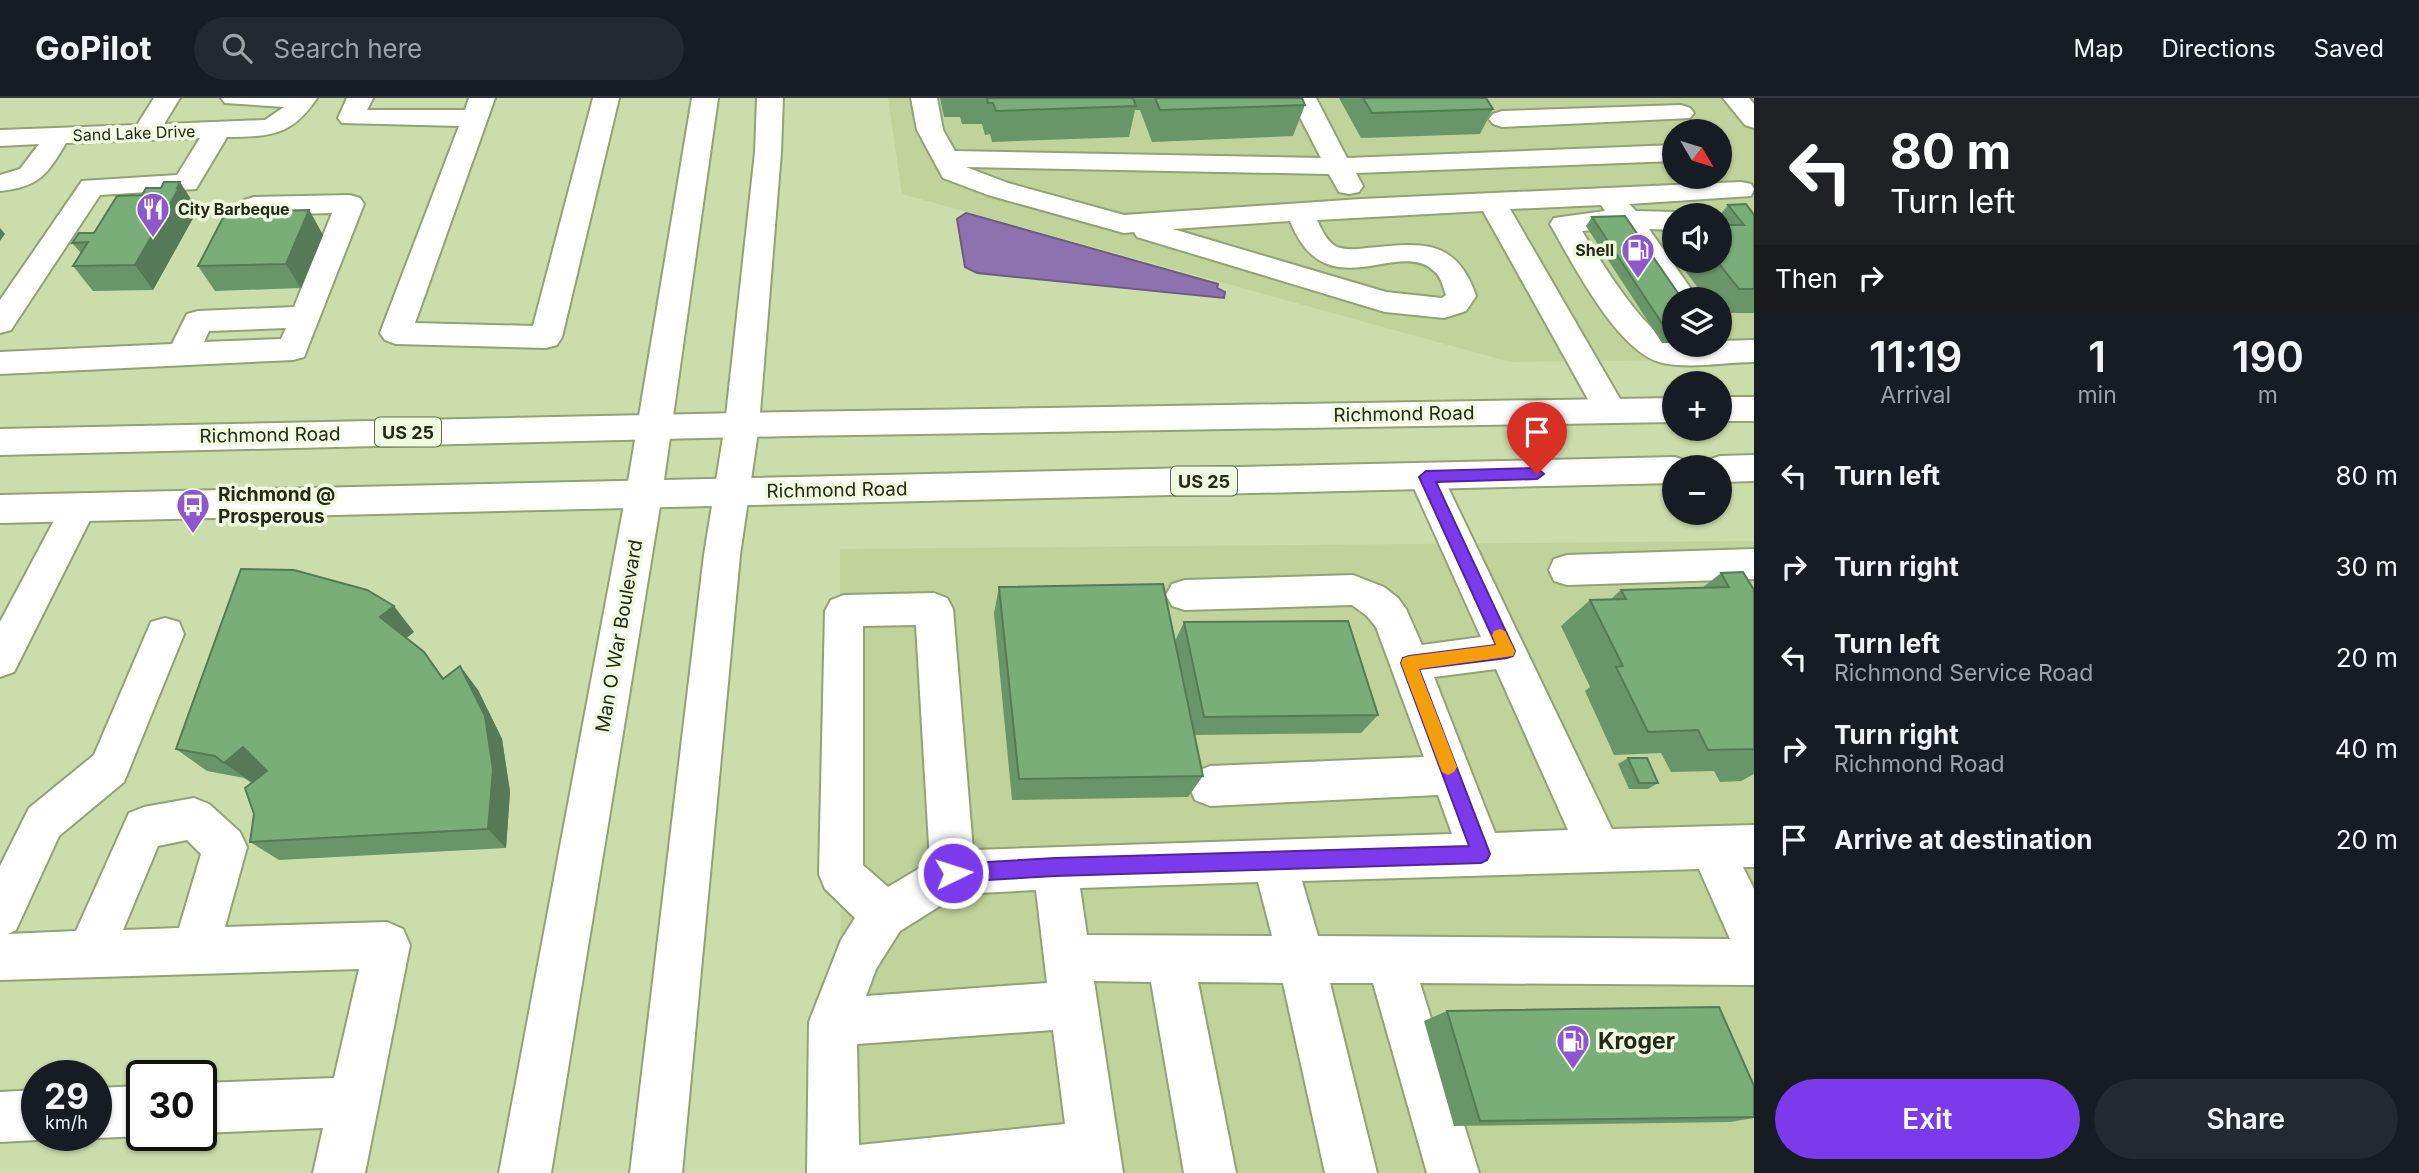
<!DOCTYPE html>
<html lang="en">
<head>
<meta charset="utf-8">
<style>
  :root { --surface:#171b24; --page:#242831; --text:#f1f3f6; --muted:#9ea1a6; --line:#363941; --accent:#7c3aed }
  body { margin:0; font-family:Inter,sans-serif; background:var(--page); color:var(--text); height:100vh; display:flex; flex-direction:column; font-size:26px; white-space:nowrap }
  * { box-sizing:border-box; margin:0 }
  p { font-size:23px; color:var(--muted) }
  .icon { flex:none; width:38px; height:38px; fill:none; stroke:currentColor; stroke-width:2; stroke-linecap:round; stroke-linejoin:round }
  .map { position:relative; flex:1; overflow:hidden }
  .sheet { display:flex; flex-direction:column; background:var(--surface); width:665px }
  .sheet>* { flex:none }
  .guide { background:#202124; color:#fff; overflow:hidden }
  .needle { width:46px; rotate:128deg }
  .controls { position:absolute; left:1662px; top:21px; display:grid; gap:14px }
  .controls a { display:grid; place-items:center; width:70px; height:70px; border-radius:50%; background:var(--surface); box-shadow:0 2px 5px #0004; font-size:35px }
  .speed { position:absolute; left:21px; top:962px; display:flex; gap:14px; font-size:35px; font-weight:700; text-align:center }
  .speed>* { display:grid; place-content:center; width:91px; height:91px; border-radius:50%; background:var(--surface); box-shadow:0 2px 5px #0004; line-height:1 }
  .speed small { font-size:18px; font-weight:400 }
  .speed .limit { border:4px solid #111; border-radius:10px; background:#fff; color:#111 }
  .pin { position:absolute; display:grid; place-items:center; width:60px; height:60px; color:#fff; margin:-72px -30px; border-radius:50% 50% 50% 0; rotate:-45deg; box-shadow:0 0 7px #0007 }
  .pin .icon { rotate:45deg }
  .me { position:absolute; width:77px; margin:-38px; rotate:86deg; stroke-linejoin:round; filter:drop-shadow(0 0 5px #0008) }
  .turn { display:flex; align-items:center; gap:24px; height:147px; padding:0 21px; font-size:32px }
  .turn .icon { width:91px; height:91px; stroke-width:2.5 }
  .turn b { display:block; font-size:49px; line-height:60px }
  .then { display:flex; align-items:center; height:66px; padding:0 21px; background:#0003; gap:14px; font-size:26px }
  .eta { display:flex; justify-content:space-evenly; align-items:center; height:119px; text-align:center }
  .eta b { font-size:42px; font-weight:600; line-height:49px }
  .primary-button { display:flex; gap:14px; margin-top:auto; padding:14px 21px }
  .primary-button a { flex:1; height:80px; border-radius:42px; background:var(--accent); color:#fff; font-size:28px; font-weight:600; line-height:80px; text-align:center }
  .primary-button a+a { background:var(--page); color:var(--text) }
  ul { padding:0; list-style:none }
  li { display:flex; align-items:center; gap:21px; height:91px; padding:0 21px }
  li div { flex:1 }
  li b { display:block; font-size:26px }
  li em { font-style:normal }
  header { display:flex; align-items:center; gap:42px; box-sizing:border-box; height:98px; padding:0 35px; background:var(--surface); border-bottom:2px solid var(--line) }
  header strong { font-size:33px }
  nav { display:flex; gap:38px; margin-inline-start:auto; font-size:24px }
  .search { width:490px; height:63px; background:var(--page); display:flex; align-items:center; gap:18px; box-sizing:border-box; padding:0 24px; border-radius:38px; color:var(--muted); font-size:26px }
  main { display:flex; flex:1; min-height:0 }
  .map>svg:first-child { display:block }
</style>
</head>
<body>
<header>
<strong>GoPilot</strong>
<div class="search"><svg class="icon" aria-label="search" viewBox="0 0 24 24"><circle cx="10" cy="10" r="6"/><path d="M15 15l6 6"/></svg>Search here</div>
<nav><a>Map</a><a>Directions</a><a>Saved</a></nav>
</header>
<main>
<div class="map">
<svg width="1754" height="1075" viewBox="0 0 1754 1075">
  <rect width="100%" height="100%" fill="#cbddab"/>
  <!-- built -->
  <g fill="#bfd39a" fill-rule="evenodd">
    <path d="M 888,0 L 1754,0 L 1754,261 L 1510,264 L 902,96 ZM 1675,33 L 1720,33 L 1720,79 L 1675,79 ZM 1675,117 L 1720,117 L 1720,163 L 1675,163 ZM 1675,201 L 1720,201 L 1720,247 L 1675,247 Z"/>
    <polygon points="1754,443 1754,1075 841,1075 840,451"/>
  </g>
  <!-- water -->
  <polygon fill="#8d72af" stroke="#6d5c81" stroke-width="2" points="966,115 1218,186 1217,190 1225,194 1224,200 977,175 965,169 957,121"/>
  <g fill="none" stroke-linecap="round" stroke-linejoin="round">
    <defs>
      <g id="minor">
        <path d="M 154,0 L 180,0 L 164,26 L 265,22 L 284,9 L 225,5 L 221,0 L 317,0 C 291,39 270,38 227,39 L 196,91 L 100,97 L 11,232 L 0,235 L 0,202 L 82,83 L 177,77 L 200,40 L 66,45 C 47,77 39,89 0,93 L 0,77 L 20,71 L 39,46 L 0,48 L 0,32 L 137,27 Z"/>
        <polygon points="347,0 373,0 367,12 465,12 469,0 495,0 415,225 533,228 593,0 619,0 562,239 557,247 546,250 396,246 385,242 380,235 459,28 342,25 338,20"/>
        <path d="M 911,0 L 937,0 L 943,32 L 955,53 L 1321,60 L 1290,0 L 1316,0 L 1347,60 L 1675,47 L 1675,63 L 1356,75 L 1363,88 L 1359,94 L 1349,96 L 1339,94 L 1329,76 L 966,69 L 1008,85 L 1124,117 L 1361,101 L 1741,84 L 1751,86 L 1754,91 L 1751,98 L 1629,106 L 1636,113 L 1675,114 L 1685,117 L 1675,117 L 1675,132 L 1649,131 L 1698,201 L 1675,201 L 1675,209 L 1620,130 L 1582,133 C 1596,156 1649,243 1675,244 L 1675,247 L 1720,247 L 1720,243 L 1754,242 L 1754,264 C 1725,264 1692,271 1663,265 C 1618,256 1572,164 1550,126 L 1554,120 L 1605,113 L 1601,107 L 1510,111 L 1627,313 L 1623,321 L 1611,325 L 1599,321 L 1483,113 L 1317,122 C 1322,132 1326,142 1335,148 C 1344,153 1358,151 1367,150 C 1420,145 1456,139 1476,198 L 1466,213 L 1444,220 L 1385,214 L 1137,139 L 1134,134 L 1124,135 L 988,97 L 943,80 L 917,32 ZM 1290,123 C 1326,213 1398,139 1434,173 C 1441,178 1443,189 1446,197 L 1442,200 L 1386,194 L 1173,131 Z"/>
        <polygon points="1723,0 1749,0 1754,6 1754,30 1745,27"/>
        <polygon points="1681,7 1690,10 1694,15 1690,20 1502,29 1493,26 1489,21 1493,16 1502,13"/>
        <path d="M 350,97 L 360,100 L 364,106 L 304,259 L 293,262 L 0,276 L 0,254 L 172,246 L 187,216 L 198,213 L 294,209 L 332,115 L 254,117 L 244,114 L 240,108 L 244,102 L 254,99 ZM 286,230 L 281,241 L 204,244 L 209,233 Z"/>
        <path d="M 1426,366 L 1438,370 L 1443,379 L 1612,731 L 1754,727 L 1754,769 L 1743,769 L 1754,791 L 1754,887 L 1420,885 L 1479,1075 L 1427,1075 L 1373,885 L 1330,885 L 1377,1075 L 1325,1075 L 1283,885 L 1198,884 L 1236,1075 L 1184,1075 L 1151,884 L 1094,883 L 1123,1075 L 807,1075 L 809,924 L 841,842 L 855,820 L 825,791 L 819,776 L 825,513 L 831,502 L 844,497 L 934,495 L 947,500 L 953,511 L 973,752 L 1452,736 L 1438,697 L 1210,708 L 1195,702 L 1189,688 L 1195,674 L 1210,668 L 1424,659 L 1376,529 L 1367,518 L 1352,507 L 1185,512 L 1172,508 L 1166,497 L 1172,486 L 1185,482 L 1353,477 L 1384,489 L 1398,500 L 1406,511 L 1422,547 L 1481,539 L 1409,379 L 1414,370 ZM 916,527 L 930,764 L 888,789 L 863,767 L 863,528 ZM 1496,571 L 1568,732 L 1495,735 L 1434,579 ZM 1699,771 L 1730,841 L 1318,838 L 1302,783 ZM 1258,784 L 1272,838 L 1087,837 L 1080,790 ZM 1036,792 L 1047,885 L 866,898 L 876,871 L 900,833 L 959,796 ZM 1053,932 L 1065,1026 L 859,1047 L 857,946 Z"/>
        <polygon points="78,396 90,400 96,410 14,574 0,579 0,524 66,400"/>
        <polygon points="1754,451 1754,481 1567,487 1554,483 1549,472 1554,461 1567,457"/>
        <path d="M 165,520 L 179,524 L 184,536 L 124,684 L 59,738 L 16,832 L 8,836 L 76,833 L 129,715 L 144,709 L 194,700 L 209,706 L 240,734 L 247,749 L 225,829 L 387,824 L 403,831 L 410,847 L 365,1075 L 313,1075 L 323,1030 L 201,1035 L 201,985 L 334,980 L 359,871 L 0,882 L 0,768 L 29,710 L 94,657 L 151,524 ZM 187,742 L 201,756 L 179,830 L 123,832 L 158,748 Z"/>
        <polygon points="142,988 143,1038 96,1040 90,1038 96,1038 96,990"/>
        <polygon points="37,992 37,1038 48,1038 37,1042 0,1044 0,994"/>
      </g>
      <g id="major">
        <polygon points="692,0 718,0 662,396 551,1075 499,1075 626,396"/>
        <polygon points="757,0 783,0 781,54 759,327 740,457 682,1075 630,1075 704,457 725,327 755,54"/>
      </g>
      <g id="highway">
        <rect x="1720" y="299" width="34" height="24"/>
        <polygon points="1675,300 1675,324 789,338 0,357 0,331 789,314"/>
        <polygon points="1754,357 1754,383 1720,384 1720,369 1704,369 1708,362 1720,358"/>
        <polygon points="1675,359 1687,363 1691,369 1675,369 1675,385 0,425 0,397"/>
      </g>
    </defs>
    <!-- minor casing -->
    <use href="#minor" stroke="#92a273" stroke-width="4"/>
    <!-- major casing -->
    <use href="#major" stroke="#92a273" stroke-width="4"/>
    <!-- highway casing -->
    <use href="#highway" stroke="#92a273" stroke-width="4"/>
    <!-- minor -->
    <use href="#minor" fill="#fff" fill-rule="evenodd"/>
    <!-- major -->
    <use href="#major" fill="#fff" fill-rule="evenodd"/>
    <!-- highway -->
    <use href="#highway" fill="#fff" fill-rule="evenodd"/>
  </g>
  <!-- wall -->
  <g fill="#699668">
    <polygon points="940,0 1302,0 1305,7 1293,38 1152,44 1140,12 1135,12 1129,39 992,44 990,36 985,37 982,26 962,26 960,19 944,19"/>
    <polygon points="1339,0 1486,0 1493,11 1480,36 1361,40"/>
    <polygon points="1728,107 1754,117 1754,215 1720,215 1720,201 1706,201 1678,163 1720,163 1720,117"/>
    <polygon points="196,109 194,113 196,115 153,192 93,193 73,168 81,155 72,145 94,135"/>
    <polygon points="309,112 323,137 301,190 215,193 198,168"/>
    <polygon points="1592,119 1675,201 1675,245 1662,245 1586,128"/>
    <polygon points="1675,147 1675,158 1671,152"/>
    <polygon points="1721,475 1754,492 1754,676 1741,683 1720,684 1714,673 1671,674 1661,655 1614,657 1585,593 1590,589 1561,528 1590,502 1611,501 1621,492 1702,490"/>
    <polygon points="999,489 1175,543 1184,524 1378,617 1361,635 1194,637 1203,678 1188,699 1012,702 994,515"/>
    <polygon points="414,534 406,540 444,580 460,568 478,592 502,641 510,694 506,750 279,762 250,744 254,716 252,685 244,680 207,673 176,651"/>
    <polygon points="1628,660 1658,685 1648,691 1629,691 1618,666"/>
    <polygon points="1447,913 1754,988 1754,1020 1730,1024 1454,1028 1424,923"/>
  </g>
  <!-- shaded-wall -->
  <g fill="#557a55">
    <polygon points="180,84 196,109 194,113 196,115 153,192 135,167"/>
    <polygon points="309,112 323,137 301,190 286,166"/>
    <polygon points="0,130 5,136 0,143"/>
    <polygon points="394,508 414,534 400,545 380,519"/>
    <polygon points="460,568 478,592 502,641 510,694 506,750 488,731"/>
    <polygon points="243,649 271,671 254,686 224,665"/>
  </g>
  <!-- building -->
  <g fill="#7aae79" stroke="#557a55" stroke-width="2">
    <polygon points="987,0 1133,0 1136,8 996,13 993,5 988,5"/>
    <polygon points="1155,0 1302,0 1305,7 1160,12"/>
    <polygon points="1363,0 1486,0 1493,11 1372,15"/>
    <polygon points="164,84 180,84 177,90 179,90 135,167 73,168 88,144 72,145 79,135 94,135 117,98 142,97 146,90 161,90"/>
    <polygon points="1746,106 1754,117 1754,191 1739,191 1717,163 1720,163 1720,127 1744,127 1728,107"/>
    <polygon points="309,112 286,166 198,168 226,114"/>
    <polygon points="1625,118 1682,201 1675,201 1675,236 1669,236 1592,119"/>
    <polygon points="241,471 294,472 367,492 394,508 380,519 424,554 443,581 460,568 485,618 493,672 488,731 250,744 254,716 245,690 267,673 243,649 224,665 215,658 176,651"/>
    <polygon points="1743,474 1754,492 1754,652 1753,651 1708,652 1698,632 1648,634 1616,569 1623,568 1590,502 1626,501 1621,492 1729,489 1721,475"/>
    <polygon points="1163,486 1203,678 1019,681 999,489"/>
    <polygon points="1348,523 1378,617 1204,619 1184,524"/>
    <polygon points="1628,660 1647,660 1658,685 1639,685"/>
    <polygon points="1719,909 1754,988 1754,1019 1480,1023 1447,913"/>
  </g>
  <!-- route -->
  <polygon fill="#7c3aed" stroke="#51269a" stroke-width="2" points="1537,370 1544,376 1537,381 1436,384 1515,553 1513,558 1507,560 1419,571 1490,756 1487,762 1481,765 1055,778 953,784 947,782 944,775 947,769 953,766 1055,760 1469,748 1401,565 1403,560 1409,558 1496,547 1419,379 1426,373"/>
  <!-- slow -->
  <polygon fill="#f59e0b" points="1500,531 1505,533 1515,553 1513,558 1419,571 1457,669 1454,674 1448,677 1442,674 1440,669 1401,565 1403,560 1409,558 1496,547 1492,537 1494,533"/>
  <!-- icons -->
  <defs>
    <symbol id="restaurant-pin" viewBox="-11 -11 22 30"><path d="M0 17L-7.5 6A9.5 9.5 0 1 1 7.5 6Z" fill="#9056cd" stroke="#f0fae0"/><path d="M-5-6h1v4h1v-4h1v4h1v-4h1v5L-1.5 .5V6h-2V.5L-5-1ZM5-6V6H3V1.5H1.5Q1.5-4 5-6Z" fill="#fff"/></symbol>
    <symbol id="fuel-pin" viewBox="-11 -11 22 30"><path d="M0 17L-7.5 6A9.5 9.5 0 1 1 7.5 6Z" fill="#9056cd" stroke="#f0fae0"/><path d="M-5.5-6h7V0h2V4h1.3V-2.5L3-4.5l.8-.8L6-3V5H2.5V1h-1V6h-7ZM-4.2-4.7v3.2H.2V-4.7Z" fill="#fff"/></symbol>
    <symbol id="bus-pin" viewBox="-11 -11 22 30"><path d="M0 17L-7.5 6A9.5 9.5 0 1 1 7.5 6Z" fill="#9056cd" stroke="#f0fae0"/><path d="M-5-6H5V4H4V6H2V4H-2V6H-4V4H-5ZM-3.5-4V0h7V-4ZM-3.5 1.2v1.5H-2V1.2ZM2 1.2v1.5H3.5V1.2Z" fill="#fff"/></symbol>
  </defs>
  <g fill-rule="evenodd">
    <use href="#restaurant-pin" x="134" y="92" width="38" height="52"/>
    <use href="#fuel-pin" x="1619" y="133" width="38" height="52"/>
    <use href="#bus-pin" x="174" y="388" width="38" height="52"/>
    <use href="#fuel-pin" x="1554" y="924" width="38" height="52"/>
  </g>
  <g text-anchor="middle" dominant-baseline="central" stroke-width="7" stroke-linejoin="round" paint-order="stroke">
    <!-- far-street labels -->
    <g font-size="16" fill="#222915" stroke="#f0fae0">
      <text transform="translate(134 35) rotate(-2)">Sand Lake Drive</text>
    </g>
    <!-- far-poi labels -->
    <g font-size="16" font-weight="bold" fill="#222915" stroke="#f0fae0" text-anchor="start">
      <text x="178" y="111">City Barbeque</text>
      <text x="1614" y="152" text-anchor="end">Shell</text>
    </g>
    <!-- shield labels -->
    <g fill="#f0fae0" stroke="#606852" stroke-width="2">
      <rect x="375" y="319.5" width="66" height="29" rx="5"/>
      <rect x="1171" y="368.5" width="66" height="29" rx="5"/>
    </g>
    <g font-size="18" font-weight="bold" fill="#222915">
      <text x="408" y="334">US 25</text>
      <text x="1204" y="383">US 25</text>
    </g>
    <!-- street labels -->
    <g font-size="19" fill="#222915" stroke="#f0fae0">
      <text transform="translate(1404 316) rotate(-1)">Richmond Road</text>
      <text transform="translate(270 337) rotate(-1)">Richmond Road</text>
      <text transform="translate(837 392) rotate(-1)">Richmond Road</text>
      <text transform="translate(619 538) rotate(-80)">Man O War Boulevard</text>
    </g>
    <!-- poi labels -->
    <g font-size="19" font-weight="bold" fill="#222915" stroke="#f0fae0" text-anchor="start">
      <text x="218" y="396">Richmond @<tspan x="218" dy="22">Prosperous</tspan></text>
    </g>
    <!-- near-poi labels -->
    <g font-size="23" font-weight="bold" fill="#222915" stroke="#f0fae0" text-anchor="start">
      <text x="1598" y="943">Kroger</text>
    </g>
  </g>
</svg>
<div class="controls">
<a><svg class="needle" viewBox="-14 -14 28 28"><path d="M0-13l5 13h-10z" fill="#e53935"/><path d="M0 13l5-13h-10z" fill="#9ea1a6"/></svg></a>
<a><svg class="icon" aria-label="sound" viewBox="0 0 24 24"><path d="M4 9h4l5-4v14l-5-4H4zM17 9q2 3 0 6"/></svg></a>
<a><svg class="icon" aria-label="layers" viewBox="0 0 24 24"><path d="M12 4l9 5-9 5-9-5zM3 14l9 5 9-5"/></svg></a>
<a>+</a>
<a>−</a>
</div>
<div class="speed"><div>29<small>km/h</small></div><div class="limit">30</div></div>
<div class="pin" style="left:1537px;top:376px;background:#d93025"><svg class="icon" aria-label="arrive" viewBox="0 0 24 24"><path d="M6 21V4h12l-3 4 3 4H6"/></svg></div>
<svg class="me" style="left:953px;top:775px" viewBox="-20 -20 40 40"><circle r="17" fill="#7c3aed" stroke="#fff" stroke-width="3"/><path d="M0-11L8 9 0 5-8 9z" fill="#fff"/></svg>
</div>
<section class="sheet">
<div class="guide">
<div class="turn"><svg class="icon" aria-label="left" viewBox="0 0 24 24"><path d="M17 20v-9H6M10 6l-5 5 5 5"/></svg><div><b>80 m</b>Turn left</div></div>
<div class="then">Then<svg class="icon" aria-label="right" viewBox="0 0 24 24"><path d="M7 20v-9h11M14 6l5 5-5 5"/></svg></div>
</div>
<div class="eta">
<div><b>11:19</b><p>Arrival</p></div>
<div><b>1</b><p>min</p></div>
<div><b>190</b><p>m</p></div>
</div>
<ul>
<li><svg class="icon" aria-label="left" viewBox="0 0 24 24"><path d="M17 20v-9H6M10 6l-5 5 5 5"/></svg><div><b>Turn left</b></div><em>80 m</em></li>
<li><svg class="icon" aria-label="right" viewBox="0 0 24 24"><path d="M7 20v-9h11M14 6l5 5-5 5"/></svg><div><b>Turn right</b></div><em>30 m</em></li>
<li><svg class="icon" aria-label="left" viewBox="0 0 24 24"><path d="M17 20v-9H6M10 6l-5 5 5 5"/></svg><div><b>Turn left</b><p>Richmond Service Road</p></div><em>20 m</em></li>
<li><svg class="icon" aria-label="right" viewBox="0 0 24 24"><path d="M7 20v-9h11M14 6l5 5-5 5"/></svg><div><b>Turn right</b><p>Richmond Road</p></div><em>40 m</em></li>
<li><svg class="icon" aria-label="arrive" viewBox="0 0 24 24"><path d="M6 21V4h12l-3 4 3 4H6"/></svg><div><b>Arrive at destination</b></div><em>20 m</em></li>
</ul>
<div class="primary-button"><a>Exit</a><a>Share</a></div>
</section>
</main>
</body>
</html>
